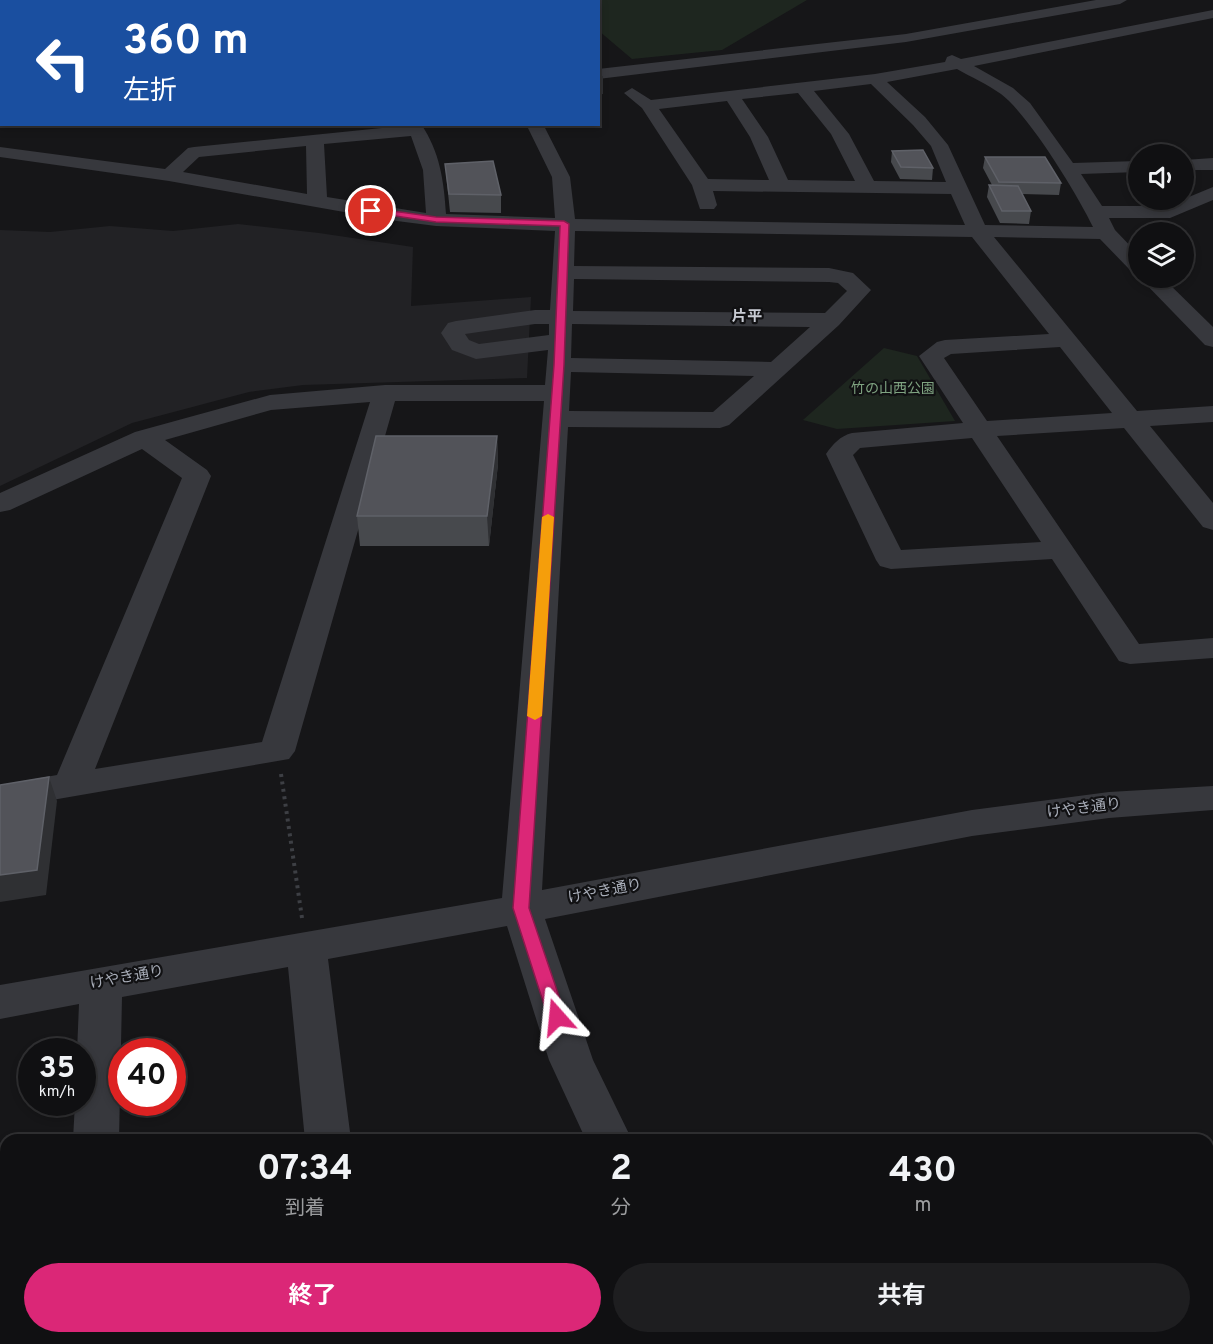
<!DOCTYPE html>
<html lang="ja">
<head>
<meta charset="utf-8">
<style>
  :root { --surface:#101012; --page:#1e1e20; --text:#f1f3f6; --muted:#9c9d9f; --line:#303032; --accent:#db2777 }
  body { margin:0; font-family:Overpass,"Noto Sans JP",sans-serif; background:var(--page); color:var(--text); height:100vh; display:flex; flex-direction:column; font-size:22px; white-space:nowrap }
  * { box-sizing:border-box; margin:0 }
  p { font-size:20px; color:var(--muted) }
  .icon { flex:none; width:33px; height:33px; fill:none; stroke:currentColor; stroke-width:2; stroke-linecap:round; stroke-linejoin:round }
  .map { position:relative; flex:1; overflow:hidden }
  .sheet { position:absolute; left:0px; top:1134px; width:1214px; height:210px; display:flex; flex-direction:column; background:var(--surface); border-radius:18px 18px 0 0; box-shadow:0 3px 9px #0003,0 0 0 2px var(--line) }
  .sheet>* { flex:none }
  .banner { position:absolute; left:0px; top:0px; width:600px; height:126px; box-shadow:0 3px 9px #0003,0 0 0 2px var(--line); background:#1a4fa0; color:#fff; overflow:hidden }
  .fabs { position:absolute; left:1128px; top:144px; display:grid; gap:12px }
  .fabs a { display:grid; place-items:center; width:66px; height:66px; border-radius:50%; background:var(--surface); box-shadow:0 3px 9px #0003,0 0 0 2px var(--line); font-size:30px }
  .speed { position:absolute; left:18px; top:1038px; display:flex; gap:12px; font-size:30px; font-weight:700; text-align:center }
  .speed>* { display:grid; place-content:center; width:78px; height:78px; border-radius:50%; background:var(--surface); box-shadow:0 3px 9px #0003,0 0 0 2px var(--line); line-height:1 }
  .speed small { font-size:15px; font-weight:400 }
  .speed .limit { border:9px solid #d22; background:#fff; color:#111 }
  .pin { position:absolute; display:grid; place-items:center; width:51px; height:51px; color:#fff; margin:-26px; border:3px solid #fff; border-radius:50%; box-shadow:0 2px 6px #0007 }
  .me { position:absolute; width:66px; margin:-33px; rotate:342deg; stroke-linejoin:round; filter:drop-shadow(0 0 4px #0008) }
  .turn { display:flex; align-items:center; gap:21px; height:126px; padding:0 24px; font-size:27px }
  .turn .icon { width:78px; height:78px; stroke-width:2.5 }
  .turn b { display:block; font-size:42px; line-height:51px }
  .eta { display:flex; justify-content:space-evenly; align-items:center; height:102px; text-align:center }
  .eta b { font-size:36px; font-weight:700; line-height:42px }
  .cta { display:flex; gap:12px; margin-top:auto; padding:12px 24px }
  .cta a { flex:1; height:69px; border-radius:36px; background:var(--accent); color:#fff; font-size:24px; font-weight:700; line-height:69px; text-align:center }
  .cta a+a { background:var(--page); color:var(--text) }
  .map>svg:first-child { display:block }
</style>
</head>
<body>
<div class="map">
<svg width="1213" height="1344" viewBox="0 0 1213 1344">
  <rect width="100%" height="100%" fill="#161618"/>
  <!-- built -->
  <polygon fill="#222225" points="238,224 319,233 413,247 411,306 531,297 527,378 303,385 249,392 132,423 0,486 0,230 50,232 110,226 173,231"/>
  <!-- green -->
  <g fill="#1e261f">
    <polygon points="561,0 807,0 722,50 632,59 599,31 598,2"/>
    <polygon points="884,348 917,356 955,421 837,429 803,420"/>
  </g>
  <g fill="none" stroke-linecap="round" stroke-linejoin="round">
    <!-- path -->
    <polyline stroke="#3d3f44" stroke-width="4" stroke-dasharray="3 4.5" stroke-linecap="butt" points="281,774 302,918"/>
    <!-- minor -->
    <g fill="#37383d" fill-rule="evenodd">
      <rect x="31" y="0" width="14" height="2"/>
      <polygon points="221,0 235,0 236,2 222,2"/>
      <polygon points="314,0 328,0 329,2 315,2"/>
      <polygon points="1096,0 1127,0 1120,4 906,42 598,79 598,69 906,34"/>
      <path d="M 1213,10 L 1213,18 L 974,66 L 1013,88 L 1030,103 L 1073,163 L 1138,161 L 1138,172 L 1081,174 L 1102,206 L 1167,206 L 1213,187 L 1213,200 L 1170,218 L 1109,218 L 1115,230 L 1138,254 L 1138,271 L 1130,270 L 1100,239 L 994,237 L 1137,411 L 1213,406 L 1213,422 L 1150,426 L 1213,503 L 1213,530 L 1203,527 L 1124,428 L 997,436 L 1139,644 L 1213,638 L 1213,658 L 1130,664 L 1119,661 L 1052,559 L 891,569 L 880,566 L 876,560 L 826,454 C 833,444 840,436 852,433 L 963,423 L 919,356 L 937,342 L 945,340 L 1049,334 L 972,237 L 575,231 L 574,266 L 829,268 L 853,273 L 871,290 L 839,325 L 729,425 L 720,428 L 568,427 L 542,890 L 972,810 L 1109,792 L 1213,786 L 1213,810 L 1109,818 L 972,836 L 545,919 L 593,1060 L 632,1140 L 586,1140 L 549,1060 L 507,926 L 328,959 L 351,1140 L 305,1140 L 288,967 L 122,997 L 119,1140 L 73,1140 L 75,1102 L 82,1102 L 82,1052 L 77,1052 L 79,1004 L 0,1019 L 0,985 L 502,898 L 544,401 L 395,401 L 295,751 L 289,759 L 0,809 L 0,785 L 57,775 L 182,478 L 142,449 L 10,510 L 0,512 L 0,493 L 135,432 L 270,395 L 385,385 L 545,385 L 548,350 L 476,359 L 452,350 L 441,333 L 448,323 L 456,321 L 535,310 L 550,310 L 555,231 L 436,226 L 389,220 L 169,181 L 0,157 L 0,147 L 165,169 L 188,148 L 194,147 L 421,124 C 440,152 444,181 446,214 L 555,218 L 552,177 L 526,124 L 543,124 L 570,177 L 575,219 L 965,225 L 951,194 L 713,191 L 717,205 L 714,209 L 700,209 L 692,185 L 642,108 L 624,93 L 632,88 L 651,100 L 875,74 L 945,62 L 947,57 L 952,55 L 961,59 ZM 957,69 C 971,77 987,84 1001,94 C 1028,114 1078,195 1093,227 L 985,225 L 948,145 L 925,117 L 887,82 ZM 871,84 L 913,125 L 931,146 L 946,182 L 874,181 L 849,134 L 814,91 ZM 798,93 L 831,134 L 855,181 L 788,180 L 768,137 L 742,99 ZM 727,101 L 750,137 L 769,180 L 708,179 L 659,109 ZM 411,136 L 423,170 L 426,213 L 327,197 L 324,144 ZM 306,146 L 307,194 L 183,172 L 199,157 ZM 574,279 L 829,282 L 838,283 L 847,291 L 825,313 L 573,311 ZM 535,324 L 549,324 L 549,335 L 479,344 L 469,340 L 465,334 ZM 572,324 L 810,327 L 771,362 L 571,358 ZM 1060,347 L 1112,413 L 987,421 L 944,358 L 951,354 ZM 571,372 L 754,376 L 713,412 L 569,411 ZM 370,402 L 262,742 L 95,769 L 211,476 L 207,470 L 165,440 L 271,410 ZM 972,438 L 1041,542 L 901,550 L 853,455 L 860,448 Z"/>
      <rect x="0" y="60" width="2" height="10"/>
      <rect x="0" y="105" width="2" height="10"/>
      <polygon points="1213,158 1213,170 1184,170 1184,160"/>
      <polygon points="1140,278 1163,278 1213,327 1213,347 1205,345"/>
      <rect x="65" y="1338" width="52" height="6"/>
      <rect x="325" y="1338" width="52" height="6"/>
      <polygon points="677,1338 766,1338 768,1344 675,1344"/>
    </g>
  </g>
  <!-- wall -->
  <g fill="#47494d">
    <polygon points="332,0 531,0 533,2 332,2"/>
    <polygon points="892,151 933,168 932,180 900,179 891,162"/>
    <polygon points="985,157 1061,183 1059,195 1022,194 1031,211 1029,224 1000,223 987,197 989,185 992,185 983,168"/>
    <polygon points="445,164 501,195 501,213 450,212"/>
    <polygon points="497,436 498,464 489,546 360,546 357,516"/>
  </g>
  <!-- shaded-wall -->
  <g fill="#2f3033">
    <polygon points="598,76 603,76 603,94 598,95"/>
    <polygon points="497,436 498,464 489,546 487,516"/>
    <polygon points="49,777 57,801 46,895 0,902 0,875"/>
  </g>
  <!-- building -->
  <g fill="#525359" stroke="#5f6168" stroke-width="1.5">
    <polygon points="340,0 531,0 533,2 341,2"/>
    <polygon points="923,150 933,168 901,167 892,151"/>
    <polygon points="985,157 1045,157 1061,183 999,182"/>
    <polygon points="493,161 501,195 449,194 445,164"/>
    <polygon points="989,185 1018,186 1031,211 1002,211"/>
    <polygon points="376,436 497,436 487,516 357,516"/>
    <polygon points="49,777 37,870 0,875 0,785"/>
  </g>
  <!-- route -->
  <polygon fill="#db2777" stroke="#8e194d" stroke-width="1.5" points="371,208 436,217 564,221 569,224 564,365 529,908 566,1017 563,1022 557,1024 551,1022 548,1017 513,908 554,365 560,226 436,222 368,212 368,209"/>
  <!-- slow -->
  <polygon fill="#f59e0b" points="548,514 554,517 542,716 535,720 527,716 542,517"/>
  <g text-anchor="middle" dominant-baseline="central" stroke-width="4.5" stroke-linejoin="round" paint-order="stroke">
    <!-- far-park labels -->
    <g font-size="14" fill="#7fa381" stroke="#111113">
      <text x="893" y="389">竹の山西公園</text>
    </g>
    <!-- far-quarter labels -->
    <g font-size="15" font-weight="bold" fill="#c9ccd4" stroke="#111113">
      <text x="747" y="317">片平</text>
    </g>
    <!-- street labels -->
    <g font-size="15" fill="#a8adb8" stroke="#111113">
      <text transform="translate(1084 809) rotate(-7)">けやき通り</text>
      <text transform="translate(605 892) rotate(-11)">けやき通り</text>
      <text transform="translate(127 978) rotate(-10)">けやき通り</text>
    </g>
  </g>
</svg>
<div class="fabs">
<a><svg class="icon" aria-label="sound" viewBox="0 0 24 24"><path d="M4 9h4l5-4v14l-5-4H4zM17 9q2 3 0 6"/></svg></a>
<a><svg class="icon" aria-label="layers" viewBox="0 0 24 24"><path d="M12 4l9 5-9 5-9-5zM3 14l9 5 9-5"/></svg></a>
</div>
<div class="speed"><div>35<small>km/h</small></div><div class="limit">40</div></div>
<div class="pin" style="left:371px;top:211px;background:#d93025"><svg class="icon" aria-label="arrive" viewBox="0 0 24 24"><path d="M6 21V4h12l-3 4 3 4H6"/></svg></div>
<svg class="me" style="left:557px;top:1017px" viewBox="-20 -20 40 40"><path d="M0-17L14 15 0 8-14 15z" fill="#db2777" stroke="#fff" stroke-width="4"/></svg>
<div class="banner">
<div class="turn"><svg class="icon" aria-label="left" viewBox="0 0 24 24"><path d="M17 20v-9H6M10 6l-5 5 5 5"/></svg><div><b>360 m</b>左折</div></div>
</div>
<section class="sheet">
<div class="eta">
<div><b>07:34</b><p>到着</p></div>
<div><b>2</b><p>分</p></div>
<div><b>430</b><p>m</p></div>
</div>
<div class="cta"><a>終了</a><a>共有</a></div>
</section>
</div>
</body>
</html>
